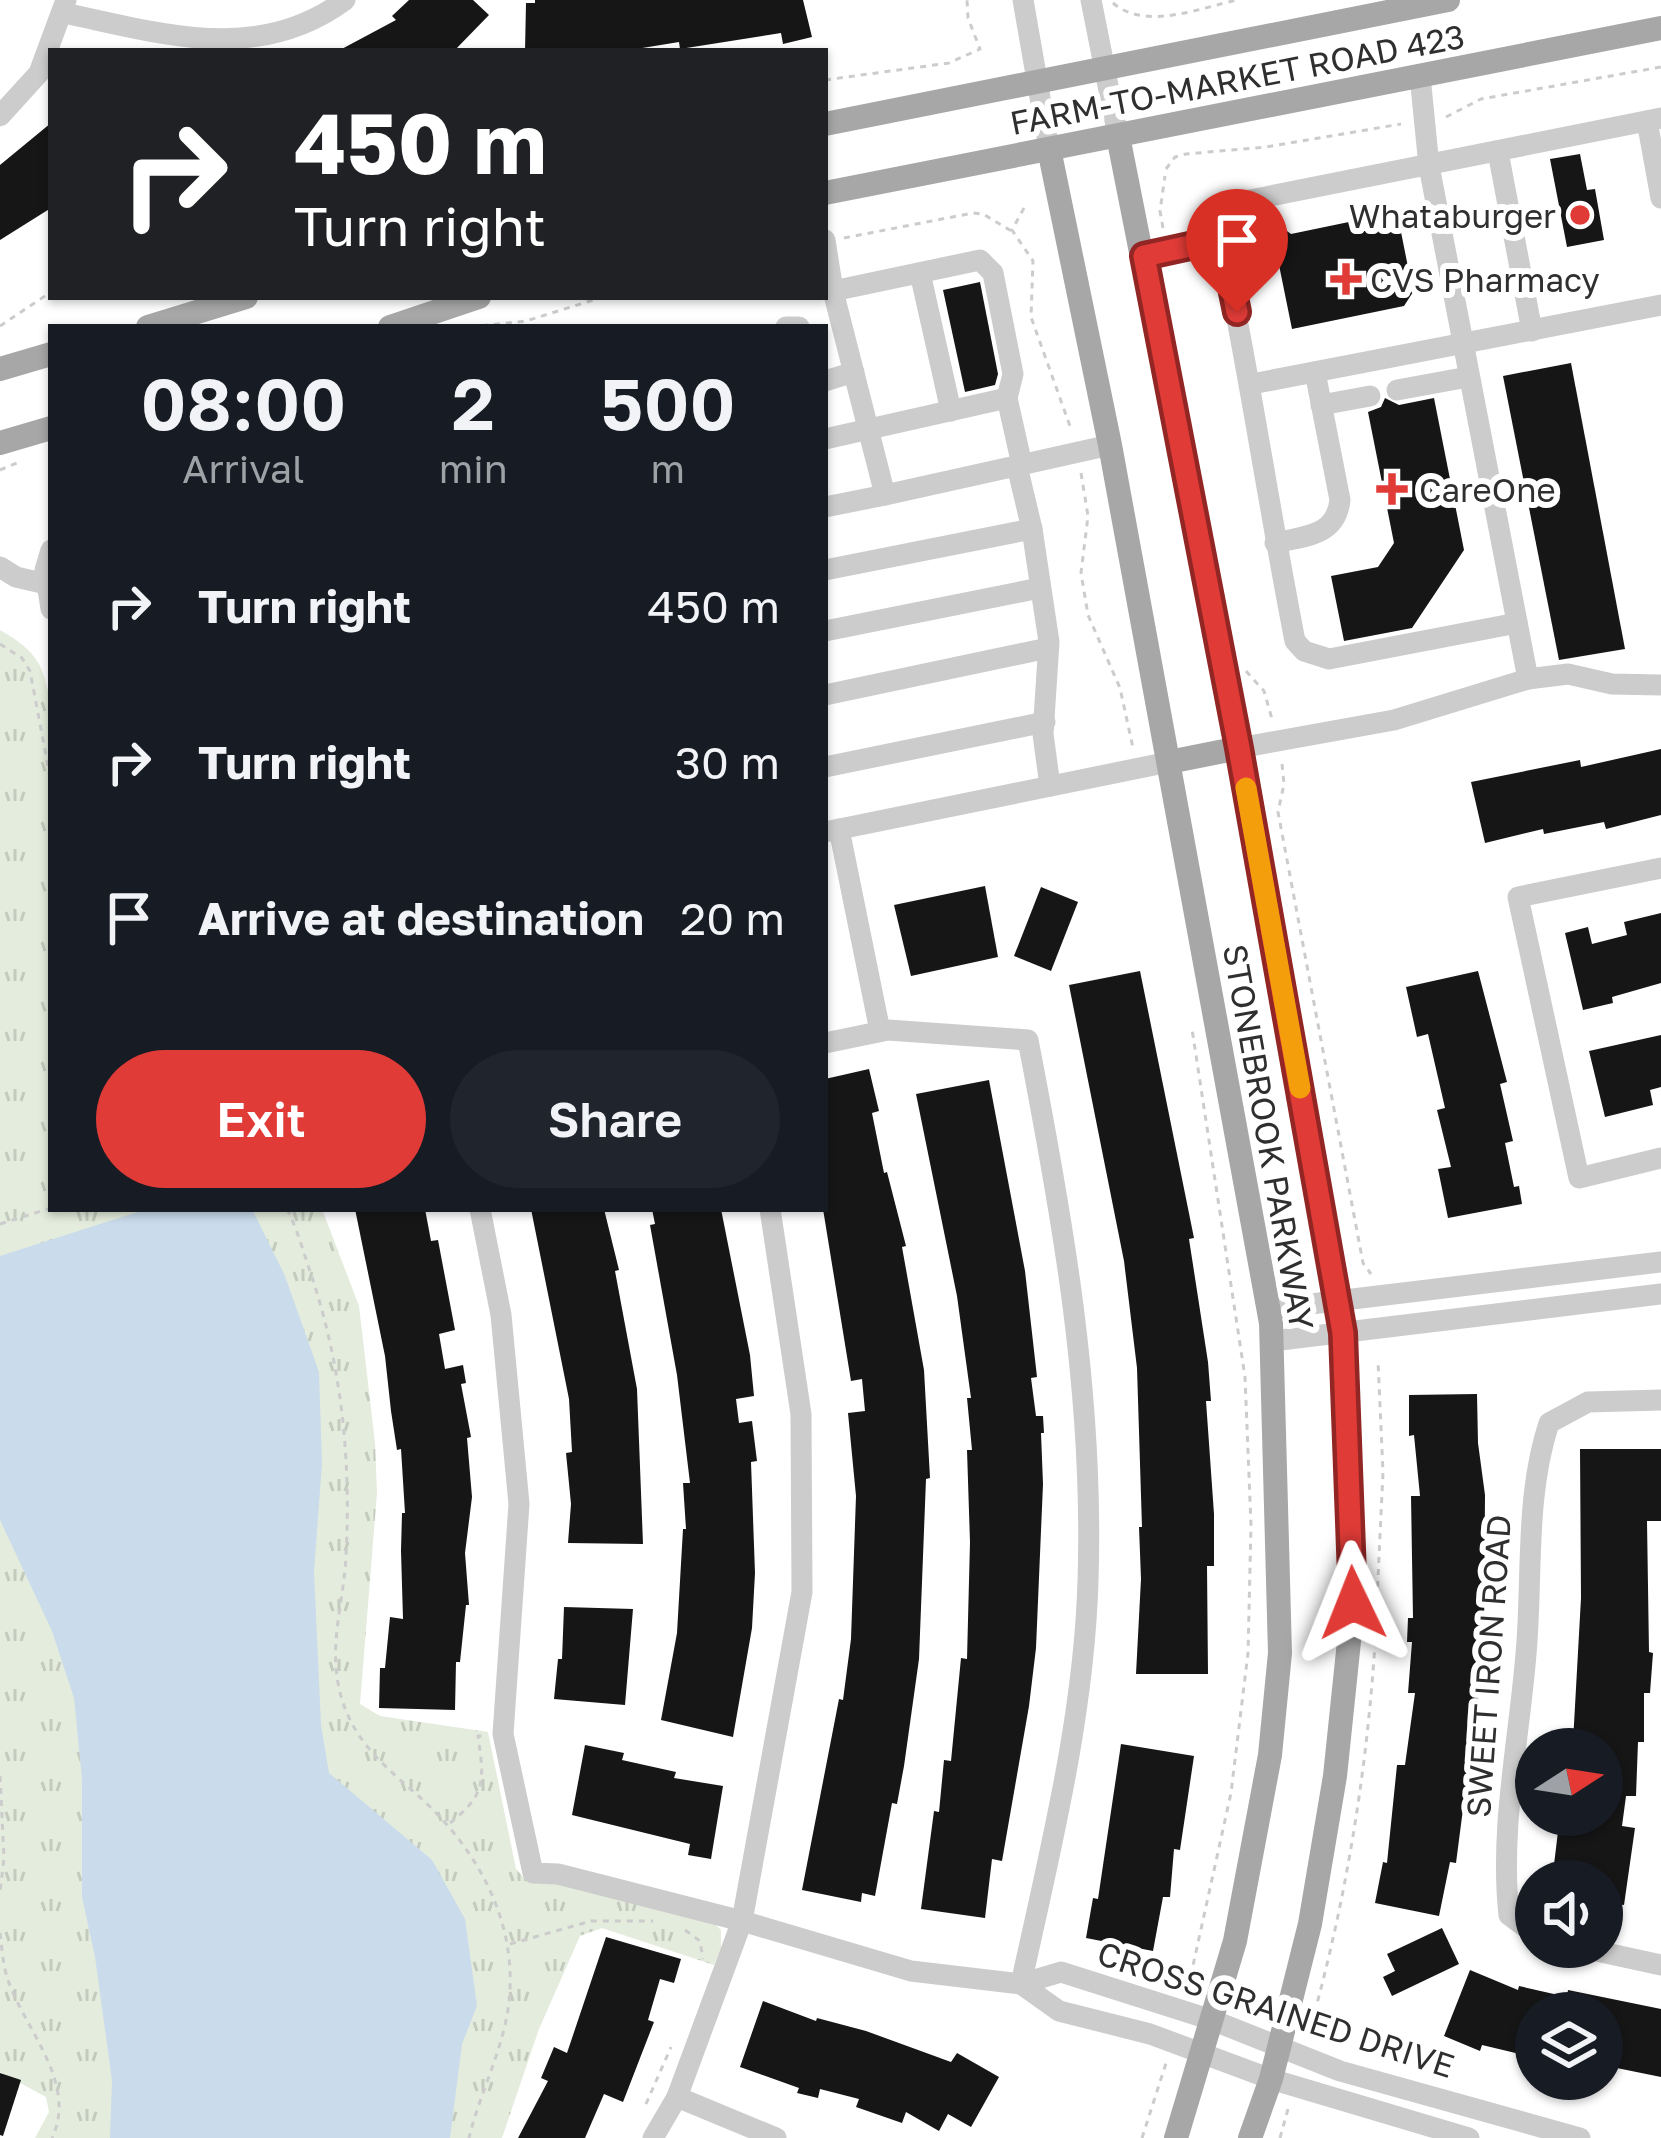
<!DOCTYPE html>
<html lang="en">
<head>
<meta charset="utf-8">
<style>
  :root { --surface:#171b24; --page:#20242c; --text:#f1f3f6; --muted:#9ea1a6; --accent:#e03b37 }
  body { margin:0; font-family:"Golos Text",sans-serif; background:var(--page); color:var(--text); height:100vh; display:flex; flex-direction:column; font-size:45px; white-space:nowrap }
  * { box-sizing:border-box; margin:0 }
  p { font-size:39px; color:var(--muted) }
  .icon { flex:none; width:66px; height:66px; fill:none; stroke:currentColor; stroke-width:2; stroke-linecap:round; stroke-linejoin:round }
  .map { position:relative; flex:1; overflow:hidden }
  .side { position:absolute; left:48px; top:324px; width:780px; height:888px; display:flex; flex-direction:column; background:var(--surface); border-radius:0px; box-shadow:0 3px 9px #0004 }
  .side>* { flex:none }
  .banner { position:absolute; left:48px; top:48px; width:780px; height:252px; border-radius:0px; box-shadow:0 3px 9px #0004; background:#202124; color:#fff; overflow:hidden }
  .needle { width:78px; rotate:78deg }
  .buttons { position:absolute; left:1515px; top:1728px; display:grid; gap:24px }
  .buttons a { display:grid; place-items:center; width:108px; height:108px; border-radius:50%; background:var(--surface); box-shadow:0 3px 9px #0004; font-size:60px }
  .pin { position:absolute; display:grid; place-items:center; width:102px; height:102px; color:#fff; margin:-123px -51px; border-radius:50% 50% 50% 0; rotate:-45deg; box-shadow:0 0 12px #0007 }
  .pin .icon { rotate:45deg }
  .me { position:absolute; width:132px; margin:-66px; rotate:358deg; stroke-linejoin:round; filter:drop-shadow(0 0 9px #0008) }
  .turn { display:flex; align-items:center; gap:42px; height:252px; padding:0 48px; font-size:54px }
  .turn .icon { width:156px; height:156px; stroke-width:2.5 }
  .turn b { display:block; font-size:84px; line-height:102px }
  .eta { display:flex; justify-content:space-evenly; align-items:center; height:204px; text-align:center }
  .eta b { font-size:72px; font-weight:600; line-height:84px }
  .primary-button { display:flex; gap:24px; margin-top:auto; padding:24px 48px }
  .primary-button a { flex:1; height:138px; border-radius:72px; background:var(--accent); color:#fff; font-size:48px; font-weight:600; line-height:138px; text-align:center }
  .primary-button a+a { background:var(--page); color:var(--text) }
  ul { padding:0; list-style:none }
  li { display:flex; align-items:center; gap:36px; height:156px; padding:0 48px }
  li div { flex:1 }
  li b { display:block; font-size:45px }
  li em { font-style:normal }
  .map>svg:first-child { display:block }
</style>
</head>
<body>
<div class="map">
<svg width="1661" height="2138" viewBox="0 0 1661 2138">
  <defs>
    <pattern id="park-tufts" width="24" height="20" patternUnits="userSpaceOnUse" patternTransform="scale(3)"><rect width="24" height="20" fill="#e4ecdd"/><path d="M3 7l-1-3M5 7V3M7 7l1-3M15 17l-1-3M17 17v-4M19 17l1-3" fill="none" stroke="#c4cbbe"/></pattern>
  </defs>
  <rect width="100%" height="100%" fill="#fff"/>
  <!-- park -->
  <path fill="url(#park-tufts)" d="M 0,630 C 38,652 43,664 51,705 L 51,1209 L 322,1209 L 359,1306 L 375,1443 L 377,1493 L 360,1704 L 380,1716 L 488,1732 L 516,1869 L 525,1879 L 586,1887 L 715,1924 L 721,1930 L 721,1948 L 714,1965 L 602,1928 L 580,1936 L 539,2029 L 502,2138 L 35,2138 L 49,2112 L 46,2097 L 0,2072 Z"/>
  <!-- water -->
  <polygon fill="#cadbeb" points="147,1209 252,1209 285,1276 319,1372 322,1464 314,1571 321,1725 329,1773 432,1860 465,1919 477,2006 462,2044 450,2138 110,2138 112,2080 95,1957 82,1897 82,1779 74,1698 52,1631 0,1520 0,1256"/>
  <!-- building -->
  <g fill="#161616">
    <polygon points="409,0 473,0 489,15 454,51 338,51 396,20 392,16"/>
    <polygon points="535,0 803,0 812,37 783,44 781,33 680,49 679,42 624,51 525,51 526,3 535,3"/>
    <polygon points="51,123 51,208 0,240 0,165"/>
    <polygon points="1580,154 1587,190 1595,189 1604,240 1567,247 1550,159"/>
    <polygon points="1397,212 1413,292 1404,306 1292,329 1279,265 1262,253 1280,226 1291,234"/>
    <polygon points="980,282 998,374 995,385 965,392 943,290"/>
    <polygon points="1571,363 1625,649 1559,660 1503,376"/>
    <polygon points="1385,398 1399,405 1434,398 1464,550 1412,628 1344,641 1331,576 1378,567 1394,543 1368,412 1381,407"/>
    <polygon points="1661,749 1661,815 1606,829 1604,822 1544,834 1543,829 1485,843 1471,782 1580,760 1581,767"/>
    <polygon points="985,886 998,957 911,976 894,905"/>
    <polygon points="1041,887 1078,902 1051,971 1014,956"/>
    <polygon points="1661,913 1661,983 1612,997 1613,1003 1583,1010 1565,933 1588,927 1592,944 1627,935 1624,922"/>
    <polygon points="1140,971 1194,1238 1189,1239 1208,1362 1211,1401 1206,1401 1214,1514 1214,1566 1207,1566 1208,1674 1136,1674 1141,1579 1139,1527 1142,1527 1137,1368 1124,1261 1069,985"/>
    <polygon points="1478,971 1507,1082 1500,1084 1513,1141 1505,1143 1514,1187 1519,1186 1522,1204 1448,1218 1438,1169 1451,1167 1437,1110 1445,1108 1428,1034 1417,1037 1406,987"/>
    <polygon points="1661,1035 1661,1087 1650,1090 1653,1105 1605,1117 1589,1051"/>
    <polygon points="869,1069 879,1111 872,1113 884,1173 887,1172 906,1246 902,1247 924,1370 930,1478 926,1479 919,1659 904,1766 897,1804 892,1803 875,1896 862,1893 861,1902 802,1890 839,1699 843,1700 851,1639 856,1496 848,1413 865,1411 862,1379 851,1381 823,1209 825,1079"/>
    <polygon points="989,1080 1025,1271 1037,1377 1031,1378 1036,1416 1043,1416 1044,1433 1041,1433 1043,1484 1036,1648 1029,1706 1002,1861 992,1859 985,1918 921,1909 934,1811 939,1812 944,1760 951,1761 961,1658 967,1659 970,1542 967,1450 972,1450 967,1398 971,1398 957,1296 916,1094"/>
    <polygon points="355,1209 425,1209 431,1241 438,1240 455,1330 439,1334 445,1369 463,1365 466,1383 461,1384 471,1437 467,1438 472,1497 465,1553 469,1605 466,1605 460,1662 456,1662 455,1710 379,1708 380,1668 385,1668 390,1617 403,1619 401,1551 402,1513 405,1513 401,1449 397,1450 391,1411 385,1356"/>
    <polygon points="531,1209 604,1209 619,1270 615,1271 637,1389 643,1544 568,1543 571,1504 566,1453 572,1452 569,1399"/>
    <polygon points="652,1209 721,1209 750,1355 754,1396 736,1399 739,1423 752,1421 757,1461 751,1462 755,1573 752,1628 733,1737 661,1720 677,1633 683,1529 686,1529 683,1483 690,1483 677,1375 650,1225 655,1224"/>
    <polygon points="1477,1394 1478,1443 1485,1495 1484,1644 1467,1809 1463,1809 1456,1863 1450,1862 1439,1916 1375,1903 1383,1862 1387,1863 1397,1765 1405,1765 1415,1693 1408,1693 1412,1642 1407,1642 1408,1618 1413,1618 1411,1496 1420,1496 1414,1435 1409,1436 1409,1395"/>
    <polygon points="1580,1449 1661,1449 1661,1521 1647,1521 1649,1652 1653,1653 1650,1693 1644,1693 1644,1742 1638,1742 1636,1796 1626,1796 1622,1826 1635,1828 1624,1905 1602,1902 1602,1881 1552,1881 1560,1815 1602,1815 1602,1742 1573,1742 1581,1598"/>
    <polygon points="564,1607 633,1609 625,1705 554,1699 558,1659 562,1659"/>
    <polygon points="1121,1744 1194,1756 1180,1850 1174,1849 1170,1897 1163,1897 1153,1951 1086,1938 1093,1898 1098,1899"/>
    <polygon points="585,1745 624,1753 622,1760 676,1772 674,1778 723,1786 711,1859 688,1855 690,1844 572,1815"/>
    <polygon points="1442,1928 1459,1964 1392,1996 1383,1977 1395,1971 1387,1954"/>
    <polygon points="606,1937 681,1959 674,1983 660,1979 648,2020 654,2022 623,2102 604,2094 585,2138 518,2138 548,2081 541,2078 554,2047 567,2053"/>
    <polygon points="1470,1970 1518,1990 1519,1986 1567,1997 1568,1990 1661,2009 1661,2077 1602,2065 1602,2013 1536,2013 1536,2058 1482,2045 1480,2051 1444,2036"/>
    <polygon points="763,2001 816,2021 817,2018 866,2031 951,2062 957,2053 999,2077 971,2127 948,2114 939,2131 906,2112 902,2123 856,2107 859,2099 820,2089 818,2098 797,2093 799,2088 740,2067"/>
    <polygon points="0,2073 21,2080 3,2136 0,2135"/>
  </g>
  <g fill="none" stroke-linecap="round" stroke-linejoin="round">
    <!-- path -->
    <g stroke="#ccc" stroke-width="3" stroke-dasharray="6 6" stroke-linecap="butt">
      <path d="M 1113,3 C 1145,31 1200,8 1237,0"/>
      <polyline points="825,80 949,63 980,49 968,18 967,0"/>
      <polyline points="1446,117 1481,99 1661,67"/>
      <polyline points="1166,169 1175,157 1186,154 1266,147 1401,124"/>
      <polyline points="1024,208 1012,230 1033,261 1031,317 1071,429"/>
      <polyline points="1163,228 1160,211 1165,176"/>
      <polyline points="844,238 973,213 983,214 1013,232"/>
      <polyline points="0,326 51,292"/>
      <polyline points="470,327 526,321 603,297"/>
      <polyline points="0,470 19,462"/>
      <polyline points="1081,473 1088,516 1081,573 1088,615 1120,688 1133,748"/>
      <polyline points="0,644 22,658 30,671 51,782"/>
      <polyline points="1246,671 1264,691 1272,719"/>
      <polyline points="1282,764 1284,784 1278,812 1363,1263 1371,1274"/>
      <path d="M 287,1209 C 298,1230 304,1255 312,1277 C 342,1369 351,1460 346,1556 C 344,1598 330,1641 338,1683 C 347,1733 377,1760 414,1792 C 481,1850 526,1934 505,2025 C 496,2064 478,2100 469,2138"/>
      <polyline points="0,1224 51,1208"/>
      <polyline points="1377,1599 1383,1472 1378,1361"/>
      <polyline points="0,1776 4,1858 0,1892"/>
      <path d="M 450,1823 C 487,1794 484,1779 478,1736 L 482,1736"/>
      <polyline points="685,1930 700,1941 703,1959"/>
      <path d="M 0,1933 C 2,1949 3,1966 8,1980 C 25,2030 78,2083 52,2138"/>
      <polyline points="510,1944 591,1921 653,1921"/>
      <polyline points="1188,1988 1231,1793 1248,1653 1251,1525 1245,1377 1192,1029"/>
      <path d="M 1308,2036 C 1348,1897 1370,1753 1377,1609"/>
      <polyline points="646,2104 671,2047"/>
      <polyline points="1142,2138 1167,2060"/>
      <polyline points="1280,2138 1288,2109"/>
    </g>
    <!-- minor -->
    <g stroke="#ccc" stroke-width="21">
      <polyline points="1023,0 1049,149"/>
      <polyline points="1091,0 1118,136"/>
      <path d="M 64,13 C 161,33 257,65 345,0"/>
      <polyline points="1420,76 1429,166 1528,679"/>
      <polyline points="0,116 39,73 66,0"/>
      <polyline points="1647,121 1661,198"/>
      <polyline points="1498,152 1532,331"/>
      <polyline points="825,240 833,291 885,495 1110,445"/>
      <polyline points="1144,256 1222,239"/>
      <polyline points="920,273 951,411"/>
      <polyline points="833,291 980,260 993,273 1013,374 1007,398 1022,465"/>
      <polyline points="786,327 799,327"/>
      <polyline points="825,381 854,372"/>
      <polyline points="1252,384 1661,305"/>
      <polyline points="1397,390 1468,377"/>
      <polyline points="1321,405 1370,396"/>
      <polyline points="825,439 1007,398"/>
      <polyline points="825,507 885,495"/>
      <polyline points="1032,529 1049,642 1043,734 1050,786"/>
      <path d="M 1275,543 C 1306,536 1336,536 1340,500 L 1315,372"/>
      <polyline points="51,550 45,570 51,609"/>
      <polyline points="0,567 16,577 46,584"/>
      <polyline points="825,570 1032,529 1017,466"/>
      <path d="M 1517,623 L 1329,659 L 1304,651 L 1295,641 C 1268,503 1248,365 1219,227 L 1220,217 L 1230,204 L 1661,118"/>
      <polyline points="825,631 1040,588"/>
      <polyline points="825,695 1048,648"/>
      <polyline points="1239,748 1394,720 1528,679 1568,674 1612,684 1661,685"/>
      <polyline points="825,767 1045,722"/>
      <polyline points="839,829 880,1031"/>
      <polyline points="825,832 1169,762"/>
      <polyline points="1661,868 1518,897 1579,1178 1661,1158"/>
      <path d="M 825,1043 L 888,1030 L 1028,1040 C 1063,1221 1094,1395 1088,1581 C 1084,1717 1050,1851 1021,1984"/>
      <polyline points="480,1209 501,1315 519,1504 503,1734 533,1873 558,1874 742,1921 911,1971 1021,1984 1061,1972 1212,2020 1340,2071 1580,2138"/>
      <polyline points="1269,1309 1661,1262"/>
      <polyline points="1272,1341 1661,1294"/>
      <path d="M 1536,1935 L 1509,1915 C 1499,1825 1521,1732 1527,1641 C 1532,1569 1526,1493 1549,1423 L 1588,1402 L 1661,1400"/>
      <polyline points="1578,1947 1661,1965"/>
      <polyline points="1021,1984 1059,2011 1150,2034 1271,2079 1469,2138"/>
      <polyline points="677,2097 776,2138"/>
      <polyline points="653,2138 677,2097 742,1921 802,1592 801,1414 770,1209"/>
    </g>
    <!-- major -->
    <g stroke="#a7a7a7" stroke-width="24">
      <polyline points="825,124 1448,0"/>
      <polyline points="1118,136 1239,748 1343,1333 1353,1603 1335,1776 1310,1924 1271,2079 1250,2138"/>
      <polyline points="1049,149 1110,445 1271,1323 1280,1653 1270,1755 1235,1941 1176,2138"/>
      <polyline points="825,193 1661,28"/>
      <polyline points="148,327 246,297"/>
      <polyline points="390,327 479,297"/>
      <polyline points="0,369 51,354"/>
      <polyline points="0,443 51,428"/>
      <polyline points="1169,762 1239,748"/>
    </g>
  </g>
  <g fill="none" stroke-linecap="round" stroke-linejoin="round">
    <defs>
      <polyline id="route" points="1237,312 1222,239 1144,256 1239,748 1343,1333 1353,1603"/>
    </defs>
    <!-- route casing -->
    <use href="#route" stroke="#922624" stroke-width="30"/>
    <!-- route -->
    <use href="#route" stroke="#e03b37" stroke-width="21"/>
    <!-- slow -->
    <polyline stroke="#f59e0b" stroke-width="21" points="1246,788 1300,1088"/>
  </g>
  <!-- markers -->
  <g fill="#e03b37" stroke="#fff" stroke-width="4.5">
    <circle cx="1580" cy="215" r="12"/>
    <path d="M1340 261h12v12h12v12h-12v12h-12v-12h-12v-12h12z"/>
    <path d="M1386 471h12v12h12v12h-12v12h-12v-12h-12v-12h12z"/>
  </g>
  <g text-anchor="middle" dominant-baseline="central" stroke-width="12" stroke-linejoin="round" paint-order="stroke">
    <!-- street labels -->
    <g font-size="33" fill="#2f2f2f" stroke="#fff">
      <text transform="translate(1237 79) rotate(-11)">FARM-TO-MARKET ROAD 423</text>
      <text transform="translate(1269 1137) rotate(80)">STONEBROOK PARKWAY</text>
      <text transform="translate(1488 1666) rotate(-86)">SWEET IRON ROAD</text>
      <text transform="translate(1276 2009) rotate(18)">CROSS GRAINED DRIVE</text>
    </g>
    <!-- poi labels -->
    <g font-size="33" fill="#2f2f2f" stroke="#fff" text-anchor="start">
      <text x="1556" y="215" text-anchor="end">Whataburger</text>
      <text x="1370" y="279">CVS Pharmacy</text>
      <text x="1419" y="489">CareOne</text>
    </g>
  </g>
</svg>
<div class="buttons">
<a><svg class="needle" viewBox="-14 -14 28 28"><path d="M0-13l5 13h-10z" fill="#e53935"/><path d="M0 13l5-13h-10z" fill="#9ea1a6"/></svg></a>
<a><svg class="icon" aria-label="sound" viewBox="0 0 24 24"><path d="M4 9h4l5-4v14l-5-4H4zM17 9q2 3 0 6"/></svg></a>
<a><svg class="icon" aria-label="layers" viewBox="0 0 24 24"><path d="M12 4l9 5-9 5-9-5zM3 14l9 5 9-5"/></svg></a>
</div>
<div class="pin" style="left:1237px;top:312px;background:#d93025"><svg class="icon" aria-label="arrive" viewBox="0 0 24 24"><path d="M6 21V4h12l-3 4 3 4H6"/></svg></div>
<svg class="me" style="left:1353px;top:1603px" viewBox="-20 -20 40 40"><path d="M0-17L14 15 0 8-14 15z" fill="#e03b37" stroke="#fff" stroke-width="4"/></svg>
<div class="banner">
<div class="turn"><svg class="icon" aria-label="right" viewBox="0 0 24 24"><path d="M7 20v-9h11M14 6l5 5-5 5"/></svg><div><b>450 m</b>Turn right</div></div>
</div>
<section class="side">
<div class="eta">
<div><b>08:00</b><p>Arrival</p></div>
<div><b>2</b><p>min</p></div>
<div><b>500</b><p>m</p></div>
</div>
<ul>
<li><svg class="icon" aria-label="right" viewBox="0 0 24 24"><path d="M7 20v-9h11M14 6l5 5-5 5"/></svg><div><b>Turn right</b></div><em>450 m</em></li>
<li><svg class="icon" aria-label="right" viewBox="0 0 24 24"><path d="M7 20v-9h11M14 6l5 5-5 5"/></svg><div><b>Turn right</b></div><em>30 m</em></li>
<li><svg class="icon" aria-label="arrive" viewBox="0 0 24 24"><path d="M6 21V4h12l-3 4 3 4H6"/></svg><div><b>Arrive at destination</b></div><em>20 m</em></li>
</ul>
<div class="primary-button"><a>Exit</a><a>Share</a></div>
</section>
</div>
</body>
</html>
